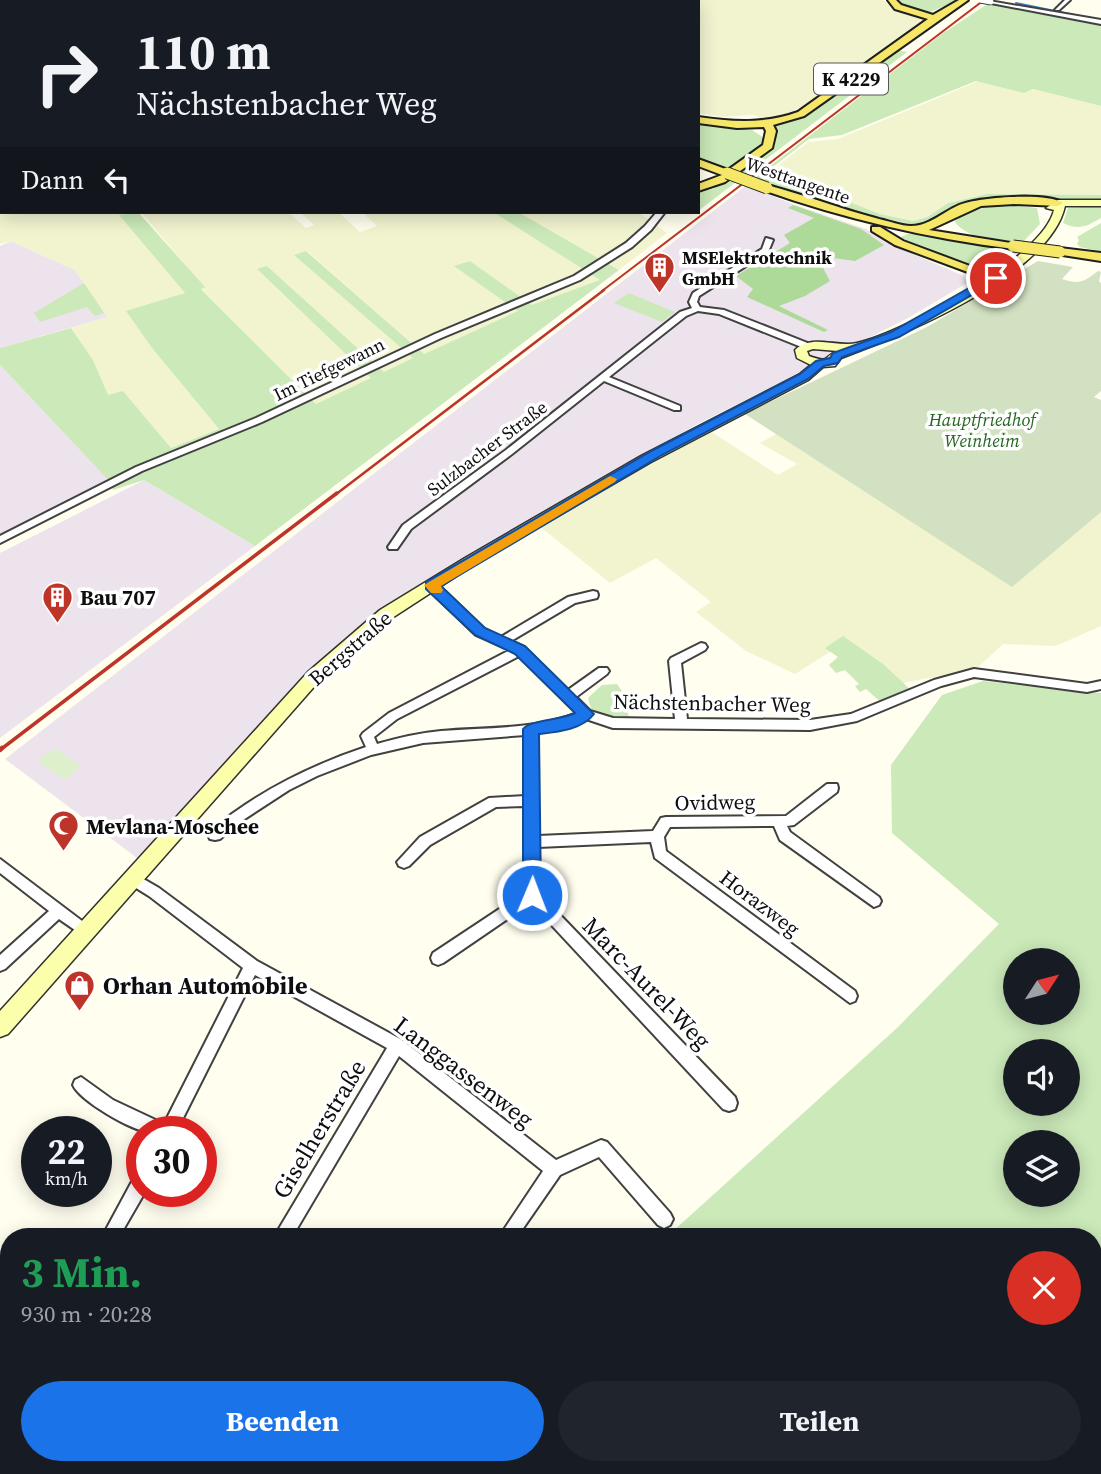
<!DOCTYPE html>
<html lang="de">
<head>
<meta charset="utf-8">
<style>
  :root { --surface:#171b24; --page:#20242c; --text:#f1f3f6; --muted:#9ea1a6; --accent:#1a73e8 }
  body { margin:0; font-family:"Source Serif 4",serif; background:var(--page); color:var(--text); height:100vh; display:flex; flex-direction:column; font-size:26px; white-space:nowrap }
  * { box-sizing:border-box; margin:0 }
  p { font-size:23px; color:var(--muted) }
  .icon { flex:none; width:38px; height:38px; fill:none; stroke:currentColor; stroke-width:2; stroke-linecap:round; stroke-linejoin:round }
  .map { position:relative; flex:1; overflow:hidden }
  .side { position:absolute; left:0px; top:1228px; width:1102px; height:247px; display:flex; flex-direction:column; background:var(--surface); border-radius:28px 28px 0 0; box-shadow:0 4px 18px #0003 }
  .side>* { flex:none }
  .guide { position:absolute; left:0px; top:0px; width:700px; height:214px; box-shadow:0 4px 18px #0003; background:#171b24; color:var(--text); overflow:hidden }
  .needle { width:46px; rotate:54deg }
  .fabs { position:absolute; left:1003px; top:948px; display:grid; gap:14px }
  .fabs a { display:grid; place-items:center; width:77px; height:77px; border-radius:50%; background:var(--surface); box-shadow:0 4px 18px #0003; font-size:35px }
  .speed { position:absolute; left:21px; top:1116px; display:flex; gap:14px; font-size:35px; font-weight:700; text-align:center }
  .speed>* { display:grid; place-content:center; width:91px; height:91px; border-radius:50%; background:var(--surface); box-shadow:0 4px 18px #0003; line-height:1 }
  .speed small { font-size:18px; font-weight:400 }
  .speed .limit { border:10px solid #d22; background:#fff; color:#111 }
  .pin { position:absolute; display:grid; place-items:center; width:60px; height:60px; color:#fff; margin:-30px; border:4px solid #fff; border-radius:50%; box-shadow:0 2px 7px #0007 }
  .me { position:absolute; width:77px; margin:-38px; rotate:1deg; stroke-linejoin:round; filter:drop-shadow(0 0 5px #0008) }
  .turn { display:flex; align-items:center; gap:24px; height:147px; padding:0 21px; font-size:32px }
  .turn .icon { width:91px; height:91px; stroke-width:2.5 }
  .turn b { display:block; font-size:49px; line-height:60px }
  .then { display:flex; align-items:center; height:66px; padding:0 21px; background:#0003; gap:14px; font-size:26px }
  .round { display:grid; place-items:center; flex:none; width:74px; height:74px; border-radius:37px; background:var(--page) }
  .headline { display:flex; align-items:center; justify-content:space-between; height:119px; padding:0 21px }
  h1 { font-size:42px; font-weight:700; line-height:52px; color:#1e9e55 }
  .cta { display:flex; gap:14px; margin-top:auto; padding:14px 21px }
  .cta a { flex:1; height:80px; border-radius:42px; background:var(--accent); color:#fff; font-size:28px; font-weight:700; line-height:80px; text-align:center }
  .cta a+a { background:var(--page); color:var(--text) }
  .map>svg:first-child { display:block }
</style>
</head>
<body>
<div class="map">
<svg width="1101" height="1474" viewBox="0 0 1101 1474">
  <rect width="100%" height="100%" fill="#fffeef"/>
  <!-- industrial -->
  <g fill="#ede3ec">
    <polygon points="747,185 792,204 866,229 892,245 964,276 967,283 908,318 692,427 385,607 353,631 319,663 137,858 5,759"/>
    <polygon points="11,241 75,270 108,317 0,348 0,246"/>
    <polygon points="0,365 111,483 0,541"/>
    <polygon points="144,480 255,546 0,738 0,553"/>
  </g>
  <!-- farmland -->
  <g fill="#f2f4d0">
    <polygon points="174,0 883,0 894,8 925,18 808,104 782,116 765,120 754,115 722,117 698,113 698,2"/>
    <polygon points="979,81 1024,93 1033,89 1101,106 1101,195 987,194 948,203 926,217 913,221 880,214 768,170 775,168 808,142 838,139"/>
    <polygon points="0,156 2,212 138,212 120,216 185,293 127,312 152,348 219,429 171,448 123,391 108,396 93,360 71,328 107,317 75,270 11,241 0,244"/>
    <polygon points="141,212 288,212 306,228 314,225 300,212 338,212 360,232 377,226 362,212 493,212 601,280 532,306 470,261 455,266 519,311 424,354 307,251 295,255 414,358 384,372 267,266 258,270 372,378 316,404 201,288 204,287"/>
    <polygon points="518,212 638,212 667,233 619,270"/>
    <polygon points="710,431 778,475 797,464 760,443 776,434 1012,586 1101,512 1101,626 1056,646 1003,644 976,669 881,687 833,650 795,674 746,651 696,612 711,602 656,558 610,583 538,525 606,479"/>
  </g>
  <!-- green -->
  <g fill="#cbe9b9" fill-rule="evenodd">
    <polygon points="896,0 959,0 930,12 900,6"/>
    <polygon points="989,3 1101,23 1101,106 1033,89 1024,93 976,81 842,135 809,139 769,170 880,214 913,221 927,217 948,203 987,194 1101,195 1101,199 967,203 952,208 928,225 911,226 818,203 752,180 942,34"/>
    <polygon points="896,50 907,52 698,211 698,192 713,189 772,146 775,140 775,125 808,112"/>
    <polygon points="698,121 752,130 761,136 754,131 769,142 731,172 698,158"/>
    <path d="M 1004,204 L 1037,208 L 1040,224 L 1022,243 C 1000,240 970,241 955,222 L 957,214 L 978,206 Z"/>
    <path d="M 1101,206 L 1101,218 C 1088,226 1078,231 1063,223 L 1068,208 Z"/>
    <polygon points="138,212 205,287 201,289 316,404 371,378 257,269 267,266 384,372 413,358 294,255 306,251 424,354 518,311 454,266 470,261 532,305 600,280 493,212 518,212 619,270 255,546 144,480 113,490 111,483 0,365 0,348 71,328 93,360 108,395 123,391 171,448 219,429 152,348 126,311 185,293 119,215"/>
    <polygon points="1101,223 1101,252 1080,247 1077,244 1079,240 1077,237"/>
    <path d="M 907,234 L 915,234 L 1014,251 L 986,262 L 985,266 C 964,264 915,253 901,237 Z"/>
    <polygon points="84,283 104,313 95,316 87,307 40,322 34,313"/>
    <polygon points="629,293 675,312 662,322 614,303"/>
    <polygon points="843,636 883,664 914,693 884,705 866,689 860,692 855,686 859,684 845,670 836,673 829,665 838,657 825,648"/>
    <path d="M 983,681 L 1101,693 L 1101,1474 L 562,1474 L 567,1466 L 1094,1466 L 1094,1237 L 675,1237 L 671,1233 L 897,1028 L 999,924 L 892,833 L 891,765 L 942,695 ZM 1015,961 L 1068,961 L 1068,1013 L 1015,1013 ZM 1015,1052 L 1068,1052 L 1068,1104 L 1015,1104 ZM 1015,1143 L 1068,1143 L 1068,1195 L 1015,1195 Z"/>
    <polygon points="617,684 626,697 629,720 613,719 592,712 588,698 602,685"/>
  </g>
  <!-- forest -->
  <polygon fill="#add999" points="793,205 861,229 884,245 855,261 833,258 823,268 830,281 805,296 779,306 828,330 824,332 747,297 753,289 736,276 790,243 784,235 814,218 788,208"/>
  <!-- cemetery -->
  <path fill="#d2e1c1" d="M 1038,261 L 1073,267 L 1062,279 C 1079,285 1084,282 1098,271 L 1101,272 L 1099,281 L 1101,283 L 1101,391 L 1094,397 L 1101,400 L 1101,512 L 1012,587 L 745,414 L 927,327 Z"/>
  <!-- pitch -->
  <polygon fill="#def0cb" points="54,748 81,766 65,780 37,761"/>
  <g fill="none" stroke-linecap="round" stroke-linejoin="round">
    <!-- stream -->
    <polyline stroke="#3d7fcb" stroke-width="2" points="1016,3 1089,18"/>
    <!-- river -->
    <g fill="#b5d4f5" fill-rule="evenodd">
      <polygon points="110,0 120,0 109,2"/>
      <polygon points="2,62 2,68 0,69 0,63"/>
    </g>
    <defs>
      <g id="minor">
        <polygon points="1065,0 1070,0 1059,10 1055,10"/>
        <polygon points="989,1 1101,20 1101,24 991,3"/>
        <polygon points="657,212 665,212 651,230 632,247 580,280 441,338 262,422 142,471 0,543 0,536 136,467 256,418 435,334 574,276 626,243 645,226"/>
        <polygon points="766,238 773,240 768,252 699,296 697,302 700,307 724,310 810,344 810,348 804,348 719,314 698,311 686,316 609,377 680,406 680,410 674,410 604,381 512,454 411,529 397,549 389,549 388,547 403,525 506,450 680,312 692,308 689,302 693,293 762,249"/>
        <path d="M 431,581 L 435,582 L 484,629 L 501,637 L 568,597 L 593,591 L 597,592 L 598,595 L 597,598 L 575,603 L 511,641 L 524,647 L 568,690 L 599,668 L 607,668 L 609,671 L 607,674 L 576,697 L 590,711 L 613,718 L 675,719 L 669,661 L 671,658 L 701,643 L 705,644 L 707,647 L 705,650 L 681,663 L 687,719 L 810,720 L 851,714 L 934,680 L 974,669 L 1087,684 L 1101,681 L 1101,689 L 1087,692 L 974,677 L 941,686 L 857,721 L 810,730 L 613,728 L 586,719 L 567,726 L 537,733 L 538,836 L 653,831 L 661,818 L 666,817 L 786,816 L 827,784 L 837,784 L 838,788 L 837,792 L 794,825 L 787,826 L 790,832 L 879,897 L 881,901 L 879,905 L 874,907 L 780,840 L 774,826 L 670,827 L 664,837 L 666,851 L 855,991 L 857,996 L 855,1001 L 850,1003 L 655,858 L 651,842 L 538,847 L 539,893 L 735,1097 L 737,1103 L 735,1109 L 729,1111 L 723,1109 L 531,903 L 443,963 L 438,965 L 433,963 L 431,958 L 433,953 L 525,892 L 525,806 L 496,807 L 430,845 L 409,866 L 404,868 L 399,866 L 397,862 L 420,837 L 489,798 L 525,796 L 525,735 L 423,743 L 371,755 L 317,776 L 289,790 L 240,822 L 220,839 L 215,840 L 210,839 L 208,835 L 210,831 C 257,792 309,766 366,747 L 361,736 L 363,733 L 389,713 L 510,650 L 476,635 L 427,588 L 426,585 ZM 519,656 L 577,713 C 534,730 487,727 441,731 C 419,733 398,738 377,744 L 374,737 L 397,719 Z"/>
        <polygon points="0,859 90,927 92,931 90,935 85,937 59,919 5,969 0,971 0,955 49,911 0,873"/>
        <path d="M 133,873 L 159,888 L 257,961 L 402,1040 L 556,1160 L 601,1140 L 607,1142 L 670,1213 L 673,1219 L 670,1225 L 664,1228 L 658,1225 L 599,1157 L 560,1175 L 517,1237 L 499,1237 L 543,1171 L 399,1056 L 292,1237 L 274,1237 L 387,1048 L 255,975 L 176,1132 C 167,1132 157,1133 148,1132 C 131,1130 80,1101 73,1085 L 75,1080 L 81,1077 L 113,1100 L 164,1124 L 243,968 L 149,896 L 128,883 L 126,879 L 128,875 Z"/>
        <polygon points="142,1172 142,1192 145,1192 119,1237 102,1237 136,1174"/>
        <polygon points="9,1407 9,1434 0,1440 0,1413 2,1409"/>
        <polygon points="129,1466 151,1466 147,1474 126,1474"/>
        <polygon points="348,1466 370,1466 366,1474 345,1474"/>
      </g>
      <path id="secondary" d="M 1058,200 L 1101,200 L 1101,206 L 1065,206 C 1050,275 903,335 841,358 L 835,366 L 823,367 L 808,380 L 651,462 L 475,564 L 392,618 L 320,680 L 8,1034 L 0,1037 L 0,1011 L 308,672 L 380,610 L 465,558 L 641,456 L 800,374 L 811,365 L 797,358 L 795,350 C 812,333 837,348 857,343 C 904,332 1043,258 1054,210 L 1046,208 ZM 813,349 L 838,351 C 821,357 832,364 809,356 L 807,351 Z"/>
      <g id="primary">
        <path d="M 888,0 L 896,0 L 901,5 L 933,15 L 959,0 L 968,0 L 804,116 L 773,125 L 776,131 L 772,148 L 725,182 L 698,191 L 698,184 L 722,175 L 698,166 L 698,159 L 728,170 L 763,145 L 766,131 L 764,127 L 737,128 L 698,123 L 698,117 C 733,122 765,124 798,112 L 928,19 L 895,9 Z"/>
        <rect x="0" y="143" width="2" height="6"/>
        <path d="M 767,185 C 805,195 841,209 879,219 C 889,221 901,226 911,226 C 929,226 943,212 959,205 C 978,197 1048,192 1063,203 L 1058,206 L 1014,204 L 981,206 L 929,230 L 1017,244 L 1017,248 L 1013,249 C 927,238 845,219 763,190 L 763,186 Z"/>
        <polygon points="872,227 880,227 903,241 1002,278 992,281 895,245 872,231"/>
        <polygon points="1060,248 1101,253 1101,261 1056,254 1054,252"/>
      </g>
    </defs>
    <!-- minor casing -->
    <use href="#minor" stroke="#414141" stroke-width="4"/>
    <!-- secondary casing -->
    <use href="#secondary" stroke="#303030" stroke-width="3"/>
    <!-- primary casing -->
    <use href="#primary" stroke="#1f1f1f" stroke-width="4"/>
    <!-- minor -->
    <use href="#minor" fill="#fff" fill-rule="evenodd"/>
    <!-- secondary -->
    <use href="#secondary" fill="#fbfeab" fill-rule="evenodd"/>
    <!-- primary -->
    <use href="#primary" fill="#f6e768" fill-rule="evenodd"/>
    <!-- rail-far3 -->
    <polyline stroke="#bd3528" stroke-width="2" points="602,291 984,0"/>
    <!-- rail-far2 -->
    <polyline stroke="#bd3528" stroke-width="2.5" points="335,495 604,290"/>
    <!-- rail-far1 -->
    <polyline stroke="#bd3528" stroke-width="3.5" points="0,750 337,493"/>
    <!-- rail -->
    <polyline stroke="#bd3528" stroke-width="4.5" points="0,750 2,748"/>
    <defs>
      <polyline id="minor-bridge" points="980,0 991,2"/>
      <g id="primary-bridge">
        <polyline points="727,173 767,188"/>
        <polyline points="1013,246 1060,252"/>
      </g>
    </defs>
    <!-- minor-bridge casing -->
    <use href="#minor-bridge" stroke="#414141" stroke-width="7" stroke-linecap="butt"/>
    <!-- primary-bridge casing -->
    <use href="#primary-bridge" stroke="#1f1f1f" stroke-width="13" stroke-linecap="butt"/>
    <!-- minor-bridge -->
    <use href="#minor-bridge" stroke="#fff" stroke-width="5"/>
    <!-- primary-bridge -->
    <use href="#primary-bridge" stroke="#f6e768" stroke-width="11"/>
  </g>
  <!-- route -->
  <path fill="#1a73e8" stroke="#114b97" stroke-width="2" d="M 992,275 L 1001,278 L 899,337 L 842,357 L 838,363 L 824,366 L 808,379 L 662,455 L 441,586 L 485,628 L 525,646 L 594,714 C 582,730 557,732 539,734 L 541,895 L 539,900 L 532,902 L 526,900 L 523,895 L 523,729 C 530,720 561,720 575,713 L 515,654 L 475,635 L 426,589 L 426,582 L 653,450 L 800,374 L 816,361 L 830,358 L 833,353 L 891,332 Z"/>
  <!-- slow -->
  <polygon fill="#f59e0b" points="610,476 617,479 615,482 441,586 443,590 441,593 431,593 424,585"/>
  <!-- icons -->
  <defs>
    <symbol id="building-pin" viewBox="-11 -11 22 30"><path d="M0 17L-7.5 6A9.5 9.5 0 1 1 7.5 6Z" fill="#bd3528" stroke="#fff"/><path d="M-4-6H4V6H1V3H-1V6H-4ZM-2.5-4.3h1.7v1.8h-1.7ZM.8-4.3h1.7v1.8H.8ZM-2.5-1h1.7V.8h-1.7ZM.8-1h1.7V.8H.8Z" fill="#fff"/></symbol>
    <symbol id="mosque-pin" viewBox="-11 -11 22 30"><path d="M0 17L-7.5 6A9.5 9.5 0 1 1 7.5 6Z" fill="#bd3528" stroke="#fff"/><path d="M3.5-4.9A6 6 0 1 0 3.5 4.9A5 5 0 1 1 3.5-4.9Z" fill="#fff"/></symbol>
    <symbol id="shop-pin" viewBox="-11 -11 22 30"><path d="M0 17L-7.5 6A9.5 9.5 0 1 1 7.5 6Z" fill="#bd3528" stroke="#fff"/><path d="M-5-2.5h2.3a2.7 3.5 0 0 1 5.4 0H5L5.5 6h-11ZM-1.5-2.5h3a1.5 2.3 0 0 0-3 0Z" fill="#fff"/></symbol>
  </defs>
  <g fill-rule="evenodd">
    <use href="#building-pin" x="642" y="250" width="35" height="47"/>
    <use href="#building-pin" x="40" y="580" width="35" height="47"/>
    <use href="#mosque-pin" x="46" y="808" width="35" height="47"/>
    <use href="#shop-pin" x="62" y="968" width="35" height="47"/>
  </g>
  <g text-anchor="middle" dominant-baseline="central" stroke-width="7" stroke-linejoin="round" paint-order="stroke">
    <!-- far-street labels -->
    <g font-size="18" fill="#0e0e0e" stroke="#fff">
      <text transform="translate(798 180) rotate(19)">Westtangente</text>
      <text transform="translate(329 369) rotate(-26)">Im Tiefgewann</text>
      <text transform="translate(487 448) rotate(-37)">Sulzbacher Straße</text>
    </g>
    <!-- far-poi labels -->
    <g font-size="18" font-weight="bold" fill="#0e0e0e" stroke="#fff" text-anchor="start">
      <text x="682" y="257">MSElektrotechnik<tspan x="682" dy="21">GmbH</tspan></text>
    </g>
    <!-- far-park labels -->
    <g font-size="18" font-style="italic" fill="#24651f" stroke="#fff">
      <text x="982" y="419">Hauptfriedhof<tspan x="982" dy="21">Weinheim</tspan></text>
    </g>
    <!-- shield labels -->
    <rect fill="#fff" stroke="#565656" stroke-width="2" x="814" y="63.5" width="74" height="31" rx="5"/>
    <g font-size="19" font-weight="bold" fill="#0e0e0e">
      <text x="851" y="79">K 4229</text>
    </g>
    <!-- poi labels -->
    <g font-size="21" font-weight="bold" fill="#0e0e0e" stroke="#fff" text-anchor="start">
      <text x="80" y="597">Bau 707</text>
      <text x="86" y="826">Mevlana-Moschee</text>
    </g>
    <!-- street labels -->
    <g font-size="21" fill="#0e0e0e" stroke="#fff">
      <text transform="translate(350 648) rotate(-41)">Bergstraße</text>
      <text transform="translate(712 703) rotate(1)">Nächstenbacher Weg</text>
      <text transform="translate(715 802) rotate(-1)">Ovidweg</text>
      <text transform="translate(760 903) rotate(37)">Horazweg</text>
    </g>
    <!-- near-street labels -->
    <g font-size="24" fill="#0e0e0e" stroke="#fff">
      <text transform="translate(647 983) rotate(46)">Marc-Aurel-Weg</text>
      <text transform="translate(464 1072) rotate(37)">Langgassenweg</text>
      <text transform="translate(319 1129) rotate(-59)">Giselherstraße</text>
    </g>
    <!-- near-poi labels -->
    <g font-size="24" font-weight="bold" fill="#0e0e0e" stroke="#fff" text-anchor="start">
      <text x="103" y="985">Orhan Automobile</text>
    </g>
  </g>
</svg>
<div class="fabs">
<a><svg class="needle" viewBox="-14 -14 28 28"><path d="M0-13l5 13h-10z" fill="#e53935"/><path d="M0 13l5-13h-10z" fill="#9ea1a6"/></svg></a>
<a><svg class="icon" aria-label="sound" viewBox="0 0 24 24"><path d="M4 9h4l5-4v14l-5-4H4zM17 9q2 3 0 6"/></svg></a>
<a><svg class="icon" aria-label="layers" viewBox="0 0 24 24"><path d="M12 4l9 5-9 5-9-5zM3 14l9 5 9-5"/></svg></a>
</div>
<div class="speed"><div>22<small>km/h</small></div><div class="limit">30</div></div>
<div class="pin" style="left:996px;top:278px;background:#d93025"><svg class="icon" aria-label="arrive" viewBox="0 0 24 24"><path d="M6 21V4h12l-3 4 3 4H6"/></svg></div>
<svg class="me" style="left:532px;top:895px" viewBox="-20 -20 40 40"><circle r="17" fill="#1a73e8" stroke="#fff" stroke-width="3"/><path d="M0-11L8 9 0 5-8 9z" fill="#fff"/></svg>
<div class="guide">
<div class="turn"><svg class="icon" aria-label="right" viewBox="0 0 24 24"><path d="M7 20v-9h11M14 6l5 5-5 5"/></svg><div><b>110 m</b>Nächstenbacher Weg</div></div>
<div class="then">Dann<svg class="icon" aria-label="left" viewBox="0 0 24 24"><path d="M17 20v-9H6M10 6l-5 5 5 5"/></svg></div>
</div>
<section class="side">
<div class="headline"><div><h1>3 Min.</h1><p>930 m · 20:28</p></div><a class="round" style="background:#d93025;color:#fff"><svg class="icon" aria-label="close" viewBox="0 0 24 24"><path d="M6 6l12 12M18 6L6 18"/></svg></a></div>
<div class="cta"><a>Beenden</a><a>Teilen</a></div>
</section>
</div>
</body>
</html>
